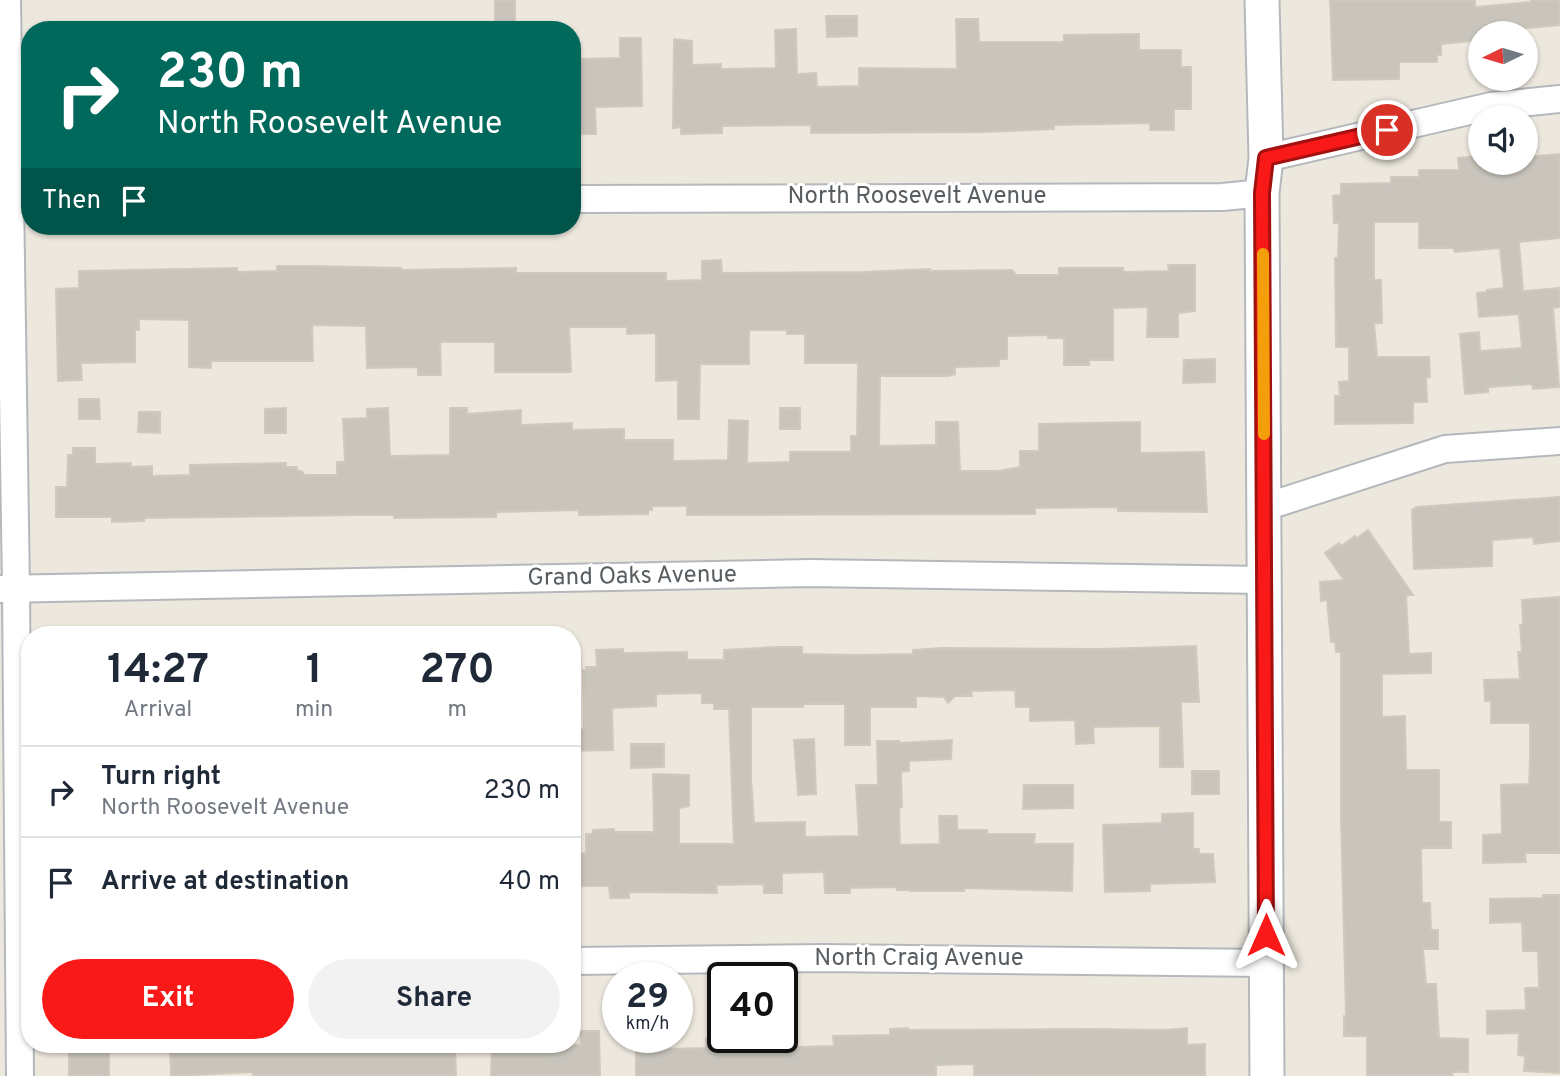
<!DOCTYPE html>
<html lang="en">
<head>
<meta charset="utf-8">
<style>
  :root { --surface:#fff; --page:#f2f2f3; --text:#1f2937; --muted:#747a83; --line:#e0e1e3; --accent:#f91918 }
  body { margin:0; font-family:Overpass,sans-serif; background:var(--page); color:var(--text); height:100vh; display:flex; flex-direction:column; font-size:26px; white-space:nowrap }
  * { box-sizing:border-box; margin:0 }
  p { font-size:23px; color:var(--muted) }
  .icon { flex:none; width:38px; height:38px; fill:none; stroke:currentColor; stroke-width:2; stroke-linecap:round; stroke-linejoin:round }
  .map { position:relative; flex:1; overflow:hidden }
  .sheet { position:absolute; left:21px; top:626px; width:560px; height:427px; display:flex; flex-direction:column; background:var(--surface); border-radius:28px; box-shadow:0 2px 5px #0004 }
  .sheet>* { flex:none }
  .hud { position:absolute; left:21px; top:21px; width:560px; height:214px; border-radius:28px; box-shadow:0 2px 5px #0004; background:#00695c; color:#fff; overflow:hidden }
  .needle { width:46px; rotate:265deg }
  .controls { position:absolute; left:1468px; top:21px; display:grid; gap:14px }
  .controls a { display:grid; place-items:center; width:70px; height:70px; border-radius:50%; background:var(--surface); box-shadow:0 2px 5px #0004; font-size:35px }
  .speed { position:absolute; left:602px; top:962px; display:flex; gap:14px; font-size:35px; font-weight:700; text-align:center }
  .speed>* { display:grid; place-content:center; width:91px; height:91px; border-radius:50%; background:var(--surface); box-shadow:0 2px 5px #0004; line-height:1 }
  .speed small { font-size:18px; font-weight:400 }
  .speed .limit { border:4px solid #111; border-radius:10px; background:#fff; color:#111 }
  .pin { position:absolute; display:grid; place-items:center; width:60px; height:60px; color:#fff; margin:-30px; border:4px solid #fff; border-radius:50%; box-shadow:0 2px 7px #0007 }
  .me { position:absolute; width:77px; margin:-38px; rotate:0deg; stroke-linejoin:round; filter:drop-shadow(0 0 5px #0008) }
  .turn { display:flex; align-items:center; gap:24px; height:147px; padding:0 21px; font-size:32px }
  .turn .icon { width:91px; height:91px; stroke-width:2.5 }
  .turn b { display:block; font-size:49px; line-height:60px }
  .then { display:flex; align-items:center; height:66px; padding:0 21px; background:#0003; gap:14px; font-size:26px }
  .eta { display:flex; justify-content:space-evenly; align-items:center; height:119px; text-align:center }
  .eta b { font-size:42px; font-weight:700; line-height:49px }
  .button { display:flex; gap:14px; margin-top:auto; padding:14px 21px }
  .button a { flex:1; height:80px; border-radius:42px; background:var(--accent); color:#fff; font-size:28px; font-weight:700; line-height:80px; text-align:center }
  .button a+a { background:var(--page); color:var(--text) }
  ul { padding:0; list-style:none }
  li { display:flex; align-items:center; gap:21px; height:91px; padding:0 21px; border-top:2px solid var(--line) }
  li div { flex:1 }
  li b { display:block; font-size:26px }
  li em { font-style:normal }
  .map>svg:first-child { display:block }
</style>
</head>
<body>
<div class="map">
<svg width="1560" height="1076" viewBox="0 0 1560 1076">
  <rect width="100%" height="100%" fill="#ede8de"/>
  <!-- building -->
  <g fill="#c9c5bd" stroke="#d2c9bc" stroke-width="2">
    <rect x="495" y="0" width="20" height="30"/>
    <polygon points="1330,0 1475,0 1475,7 1531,2 1531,0 1560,0 1560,25 1503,30 1503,33 1480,33 1480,40 1441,44 1441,55 1437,55 1437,62 1399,62 1399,79 1333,80"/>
    <polygon points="826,16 857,16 857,36 827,37"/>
    <polygon points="956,19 978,19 979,42 1064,42 1064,35 1139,34 1139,50 1181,50 1181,67 1191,67 1191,109 1174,109 1174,130 1150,130 1150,123 1054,125 1054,129 985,132 811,133 811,125 722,126 722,133 681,134 681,127 673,128 674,39 692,41 692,65 721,64 721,69 776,68 775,30 796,29 797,74 816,73 817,87 859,86 859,68 957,69"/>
    <polygon points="620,38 641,38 642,106 595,107 596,134 573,134 572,110 576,110 575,59 620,58"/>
    <polygon points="1560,154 1560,238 1519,242 1523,291 1560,288 1560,307 1553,308 1559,387 1533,389 1532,384 1488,387 1488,392 1465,394 1460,334 1479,332 1480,351 1522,348 1519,314 1479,317 1477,293 1487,292 1487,290 1504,288 1500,248 1455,252 1453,248 1419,248 1419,222 1374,222 1374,280 1381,280 1382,323 1374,323 1377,357 1429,357 1430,377 1426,378 1427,402 1413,402 1413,423 1335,424 1335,396 1340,396 1339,382 1349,381 1349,347 1336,347 1335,258 1338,258 1339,223 1334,223 1333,196 1341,195 1341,184 1391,183 1391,177 1419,177 1419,170 1459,170 1458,158 1479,156 1480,163 1526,163 1526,157"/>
    <polygon points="721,260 722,273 863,272 930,269 930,271 1012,270 1016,275 1059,275 1059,268 1123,268 1123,272 1169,271 1168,265 1195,265 1195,311 1178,313 1178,337 1147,337 1148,307 1113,308 1113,360 1089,360 1089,365 1064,365 1064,338 1048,338 1048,335 1007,336 1007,359 999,359 999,366 955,367 955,374 949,376 880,376 879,446 936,445 936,422 958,422 960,471 999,471 1020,467 1020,451 1039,451 1039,424 1140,422 1140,453 1204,452 1207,512 1118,511 1118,507 1035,508 1035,514 687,515 687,506 652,506 652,510 648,510 648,514 579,515 579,510 496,512 496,517 394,518 394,515 357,515 144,518 144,521 112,522 112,517 56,517 56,487 67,487 68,455 73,455 73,448 95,448 95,464 131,463 131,467 152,466 152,476 190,475 190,465 286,463 286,467 297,467 297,470 303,472 304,475 337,475 337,462 345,462 343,419 367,418 367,409 388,408 390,456 450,455 450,408 467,408 467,414 521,410 521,425 572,423 572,430 624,429 624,440 673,440 673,461 728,460 729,420 748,421 747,463 790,462 790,452 851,452 851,436 857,436 858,363 805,363 805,334 787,334 787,330 749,330 749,364 700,364 699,419 678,419 678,380 656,381 656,333 627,334 627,327 569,327 571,372 495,372 495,342 440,342 441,375 418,375 418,367 367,368 366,326 312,325 313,361 211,361 211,368 189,367 189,320 139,319 139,330 135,330 135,362 81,363 82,380 58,381 56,289 79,288 79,271 237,268 237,272 277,271 277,266 315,266 401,268 401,270 516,268 516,273 666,273 666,281 702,280 702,261"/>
    <polygon points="1215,359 1215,382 1183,383 1184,360"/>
    <polygon points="79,399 99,399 100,419 79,419"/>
    <polygon points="286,408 286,433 265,433 265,409"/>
    <rect x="780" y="408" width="20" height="21"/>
    <polygon points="139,412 160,412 160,433 138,432"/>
    <polygon points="1560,497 1560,541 1534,544 1533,537 1492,540 1492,566 1414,569 1412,510 1416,507"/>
    <polygon points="1368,530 1413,595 1406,595 1409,654 1431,653 1431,673 1382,674 1382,717 1405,716 1406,770 1439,770 1439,822 1451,822 1451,848 1421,848 1422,903 1430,903 1431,930 1438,930 1438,949 1423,949 1426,984 1436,984 1436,987 1439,1038 1468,1039 1468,1072 1452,1072 1452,1076 1367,1076 1367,1036 1344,1036 1344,1016 1346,1016 1341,816 1341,652 1336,652 1335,642 1331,642 1327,600 1321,601 1320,582 1344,580 1325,553 1339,543 1341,546 1355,536 1357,538"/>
    <polygon points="1560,597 1560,853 1525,853 1526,862 1483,863 1483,835 1502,834 1501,785 1529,784 1530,760 1530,723 1491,723 1491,701 1485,701 1484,680 1520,679 1518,652 1522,652 1520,625 1523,625 1522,600"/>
    <polygon points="1196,646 1199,702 1181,702 1183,767 1160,767 1160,726 1093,727 1094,743 1076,744 1075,720 1030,721 1030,707 1016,707 1015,690 971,691 972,696 955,696 948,703 944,697 916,696 916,707 870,707 870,745 845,745 845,704 803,704 803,707 751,707 751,779 754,823 805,822 805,837 859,836 856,785 878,785 877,741 899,741 899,743 952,740 951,759 909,761 909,771 901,772 902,807 899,808 900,845 940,844 939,816 957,816 957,830 987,830 987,834 1035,834 1034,844 1073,844 1072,891 964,888 964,891 910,891 910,890 897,890 897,887 850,888 850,893 825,893 824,872 782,873 782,893 764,893 764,884 716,885 717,893 629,892 629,898 610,898 609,886 572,886 572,855 586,853 586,834 593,834 593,830 614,829 614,832 654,832 653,774 689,775 689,806 679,808 679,844 734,844 729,709 714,709 714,703 702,703 702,693 656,694 656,706 612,708 613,750 572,751 572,730 584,729 583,670 586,670 586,667 597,667 596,650 623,649 623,653 687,652 687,660 724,660 724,650 775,647 802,647 802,654 857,655 913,654 913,650 942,648 1101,649"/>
    <polygon points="814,739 816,794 798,795 794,740"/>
    <polygon points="631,744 664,744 664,767 631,768"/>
    <rect x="1192" y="771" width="27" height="23"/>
    <polygon points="1024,785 1073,785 1073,808 1023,809"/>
    <polygon points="1193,813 1193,849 1199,849 1199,854 1213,854 1215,882 1150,884 1150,891 1105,892 1103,825 1162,823 1162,814"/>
    <polygon points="1543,895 1560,895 1560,1073 1524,1071 1525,1056 1518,1055 1519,1033 1487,1034 1487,1011 1526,1010 1525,988 1539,988 1538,951 1523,951 1522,922 1490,923 1490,899 1543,898"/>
    <polygon points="908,1028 908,1030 920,1030 1088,1029 1165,1030 1187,1028 1187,1045 1205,1044 1205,1075 974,1076 974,1064 936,1065 936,1076 636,1076 636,1038 660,1038 660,1044 666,1045 666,1049 706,1048 706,1039 734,1038 785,1038 797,1047 834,1046 833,1036 890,1035 890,1029"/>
    <polygon points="581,1031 599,1031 600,1076 491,1076 492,1045 581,1045"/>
    <polygon points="69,1045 109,1045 109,1076 69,1075"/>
    <polygon points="170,1045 272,1045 272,1048 308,1047 308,1045 455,1045 456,1076 253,1076 253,1072 171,1076"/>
  </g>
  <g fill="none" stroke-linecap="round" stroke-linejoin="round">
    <defs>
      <g id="minor">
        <polyline points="7,0 16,589 20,1076"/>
        <polyline points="1266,158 1491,106 1560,99"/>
        <polyline points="572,199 1223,197 1262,193"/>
        <polyline points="1265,507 1445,449 1560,441"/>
        <polyline points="0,589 810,573 1264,580"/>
        <polyline points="572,961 824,958 1266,963"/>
      </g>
      <polyline id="tertiary" points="1262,0 1266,158 1262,193 1267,1076"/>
    </defs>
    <!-- minor casing -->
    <use href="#minor" stroke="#b4b8bd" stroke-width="30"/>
    <!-- tertiary casing -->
    <use href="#tertiary" stroke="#b4b8bd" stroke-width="37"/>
    <!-- minor -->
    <use href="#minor" stroke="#fff" stroke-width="26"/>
    <!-- tertiary -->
    <use href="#tertiary" stroke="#fff" stroke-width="33"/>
  </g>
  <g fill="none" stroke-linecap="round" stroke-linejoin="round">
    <defs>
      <polyline id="route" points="1266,935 1262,193 1266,158 1387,130"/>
    </defs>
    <!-- route casing -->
    <use href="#route" stroke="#a21010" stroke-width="18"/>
    <!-- route -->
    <use href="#route" stroke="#f91918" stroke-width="12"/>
    <!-- slow -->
    <polyline stroke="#f59e0b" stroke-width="12" points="1263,254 1264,434"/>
  </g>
  <g text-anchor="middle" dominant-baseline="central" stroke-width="6" stroke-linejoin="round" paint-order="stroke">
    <!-- street labels -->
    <g font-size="24" fill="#575d61" stroke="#fff">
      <text x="917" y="197">North Roosevelt Avenue</text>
      <text transform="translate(632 577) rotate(-1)">Grand Oaks Avenue</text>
      <text x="919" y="959">North Craig Avenue</text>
    </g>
  </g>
</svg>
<div class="controls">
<a><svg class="needle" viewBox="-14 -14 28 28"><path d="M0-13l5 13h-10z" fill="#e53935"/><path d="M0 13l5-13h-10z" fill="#747a83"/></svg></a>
<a><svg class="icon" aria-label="sound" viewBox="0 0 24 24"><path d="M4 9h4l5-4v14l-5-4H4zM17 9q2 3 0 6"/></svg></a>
</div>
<div class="speed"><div>29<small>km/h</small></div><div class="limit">40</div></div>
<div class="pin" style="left:1387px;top:130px;background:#d93025"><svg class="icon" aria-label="arrive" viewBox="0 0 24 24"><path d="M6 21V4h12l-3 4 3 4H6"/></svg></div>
<svg class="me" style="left:1266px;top:935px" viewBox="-20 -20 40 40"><path d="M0-17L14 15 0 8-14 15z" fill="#f91918" stroke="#fff" stroke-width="4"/></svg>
<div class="hud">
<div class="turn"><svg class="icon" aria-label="right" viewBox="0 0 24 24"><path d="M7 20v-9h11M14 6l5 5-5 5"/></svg><div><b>230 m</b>North Roosevelt Avenue</div></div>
<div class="then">Then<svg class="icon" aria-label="arrive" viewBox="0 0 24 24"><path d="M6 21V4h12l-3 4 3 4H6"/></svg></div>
</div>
<section class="sheet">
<div class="eta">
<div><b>14:27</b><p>Arrival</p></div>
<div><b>1</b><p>min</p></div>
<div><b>270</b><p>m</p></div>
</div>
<ul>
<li><svg class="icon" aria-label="right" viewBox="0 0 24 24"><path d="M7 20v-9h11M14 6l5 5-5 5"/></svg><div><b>Turn right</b><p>North Roosevelt Avenue</p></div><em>230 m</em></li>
<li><svg class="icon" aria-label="arrive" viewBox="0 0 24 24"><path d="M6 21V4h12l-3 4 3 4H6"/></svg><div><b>Arrive at destination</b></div><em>40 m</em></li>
</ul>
<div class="button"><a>Exit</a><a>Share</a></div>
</section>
</div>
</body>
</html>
